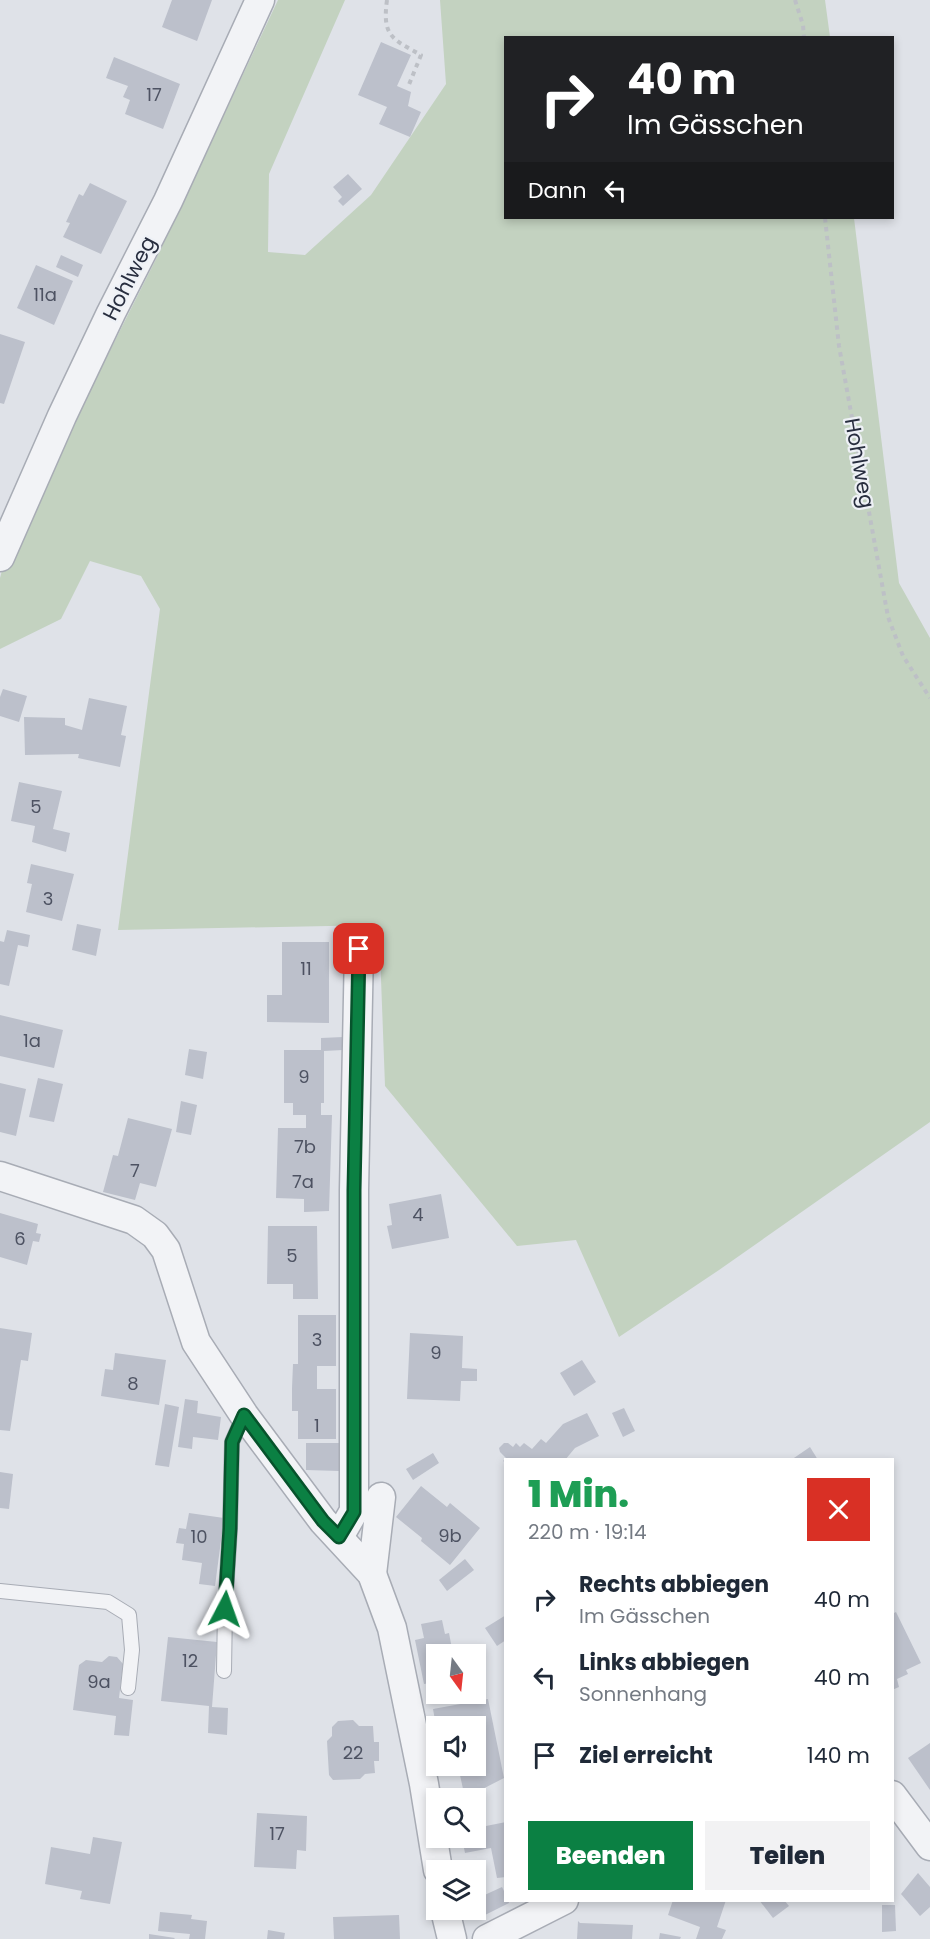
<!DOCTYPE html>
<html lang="de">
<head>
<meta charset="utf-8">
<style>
  :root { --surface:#fff; --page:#f2f2f3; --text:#1f2937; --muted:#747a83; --accent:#0b8043 }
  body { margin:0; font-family:Poppins,sans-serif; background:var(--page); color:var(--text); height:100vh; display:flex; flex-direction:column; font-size:22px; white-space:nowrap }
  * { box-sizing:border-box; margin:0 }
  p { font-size:20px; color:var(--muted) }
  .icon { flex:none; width:33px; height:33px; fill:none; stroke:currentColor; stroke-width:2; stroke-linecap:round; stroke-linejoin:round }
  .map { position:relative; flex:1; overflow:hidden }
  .details { position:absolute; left:504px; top:1458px; width:390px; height:444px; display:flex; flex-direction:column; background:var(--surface); border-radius:0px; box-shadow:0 3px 9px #0003 }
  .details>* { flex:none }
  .banner { position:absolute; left:504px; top:36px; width:390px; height:183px; border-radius:0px; box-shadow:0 3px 9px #0003; background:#202124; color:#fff; overflow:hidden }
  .needle { width:39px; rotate:165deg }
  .tools { position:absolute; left:426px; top:1644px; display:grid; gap:12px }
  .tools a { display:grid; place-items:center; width:60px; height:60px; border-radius:0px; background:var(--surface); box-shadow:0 3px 9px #0003; font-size:30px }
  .pin { position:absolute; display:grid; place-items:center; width:51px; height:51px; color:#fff; margin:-26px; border-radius:12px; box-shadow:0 3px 9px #0006 }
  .me { position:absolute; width:66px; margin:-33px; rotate:4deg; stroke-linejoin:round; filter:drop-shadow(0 0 4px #0008) }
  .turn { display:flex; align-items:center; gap:21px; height:126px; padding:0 24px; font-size:27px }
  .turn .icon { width:78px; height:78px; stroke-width:2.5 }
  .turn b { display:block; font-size:42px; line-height:51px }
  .then { display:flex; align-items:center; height:57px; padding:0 24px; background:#0003; gap:12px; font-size:22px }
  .round { display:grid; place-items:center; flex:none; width:63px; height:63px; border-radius:0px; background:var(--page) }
  .overview { display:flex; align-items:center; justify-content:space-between; height:102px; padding:0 24px }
  h1 { font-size:36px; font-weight:800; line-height:45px; color:#1e9e55 }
  .cta { display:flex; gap:12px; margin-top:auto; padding:12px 24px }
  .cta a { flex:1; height:69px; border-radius:0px; background:var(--accent); color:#fff; font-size:24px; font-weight:800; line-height:69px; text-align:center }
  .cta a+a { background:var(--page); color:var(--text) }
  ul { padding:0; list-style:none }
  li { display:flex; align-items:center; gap:18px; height:78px; padding:0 24px }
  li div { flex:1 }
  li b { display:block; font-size:22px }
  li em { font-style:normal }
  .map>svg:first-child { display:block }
</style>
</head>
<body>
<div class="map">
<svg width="930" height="1939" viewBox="0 0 930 1939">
  <rect width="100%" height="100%" fill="#dfe2e8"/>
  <!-- green -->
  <polygon fill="#c3d2c0" points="278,0 345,0 269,174 268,252 305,255 371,195 446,84 440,0 825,0 830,37 506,38 506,218 854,218 899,583 930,638 930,1122 719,1270 619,1337 576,1240 517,1246 385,1086 379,925 118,930 160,609 141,576 90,561 61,619 0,649 0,578 5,559 155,261"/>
  <!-- building -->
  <g fill="#bcc0cb">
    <polygon points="172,0 212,0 197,41 162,27"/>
    <polygon points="381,42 411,55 397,86 411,92 408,106 421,112 410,137 379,124 387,107 358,95"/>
    <polygon points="114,57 180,84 163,129 125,114 130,100 123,97 128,86 106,78"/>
    <polygon points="348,174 362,189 343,206 338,201 342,197 333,187"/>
    <polygon points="90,183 127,201 101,254 63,237 70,223 66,222 79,194 83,196"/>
    <polygon points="61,255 83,265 78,277 56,267"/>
    <polygon points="36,265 73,281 54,325 17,308"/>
    <polygon points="0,334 25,342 4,404 0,403"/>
    <polygon points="3,689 27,696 19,722 0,716 0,697"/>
    <polygon points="89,698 127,706 121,735 126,736 120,767 78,758 79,754 25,755 24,717 65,718 65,725 82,730"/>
    <polygon points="19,782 62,791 53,829 70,833 66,852 32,842 35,826 11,821"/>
    <polygon points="31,864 74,874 62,921 26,912 32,884 27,883"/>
    <polygon points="77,924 101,929 96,956 72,950"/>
    <polygon points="7,930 30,935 28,947 18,945 9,986 0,984 0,941 4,942"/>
    <polygon points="282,942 329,942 329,1023 267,1022 267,995 282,995"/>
    <polygon points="0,1015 63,1030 54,1068 0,1056"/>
    <polygon points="343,1037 343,1050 324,1051 324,1103 321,1103 321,1115 332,1115 329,1211 304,1212 304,1199 276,1198 278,1128 306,1128 306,1115 293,1115 293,1103 284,1103 284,1050 321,1050 321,1038"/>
    <polygon points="189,1049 207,1052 203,1079 185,1075"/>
    <polygon points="38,1078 63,1084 54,1122 29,1117"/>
    <polygon points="0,1083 26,1089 16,1136 0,1132"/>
    <polygon points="181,1101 197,1105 191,1135 176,1132"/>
    <polygon points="128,1118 172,1129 156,1187 140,1183 135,1200 103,1192 113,1155 118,1156"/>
    <polygon points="441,1194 449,1238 392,1249 387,1226 392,1225 389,1204"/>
    <polygon points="0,1213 38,1224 36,1233 41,1234 39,1242 33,1241 27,1265 0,1257"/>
    <polygon points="268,1226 317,1226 318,1299 293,1299 293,1284 267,1284"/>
    <polygon points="298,1315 336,1315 336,1366 317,1366 317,1389 336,1389 336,1439 298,1439 298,1411 292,1411 292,1388 293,1364 298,1364"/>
    <polygon points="0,1328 32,1333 28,1361 21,1360 10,1431 0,1430"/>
    <polygon points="410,1333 463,1336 462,1368 477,1369 477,1381 461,1381 460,1401 407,1399"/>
    <polygon points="115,1353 166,1360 159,1405 101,1396 105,1369 113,1370"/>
    <polygon points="582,1360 596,1382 574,1396 560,1373"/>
    <polygon points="185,1399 198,1401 197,1413 221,1417 218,1440 193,1437 192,1449 178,1447"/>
    <polygon points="165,1404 179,1407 169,1467 155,1465"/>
    <polygon points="624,1408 635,1431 623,1437 612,1413"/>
    <polygon points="587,1413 599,1436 575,1448 565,1460 506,1460 506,1463 503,1461 506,1458 500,1452 499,1448 504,1443 508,1443 513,1447 516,1443 520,1447 524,1443 532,1449 541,1439 546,1443 563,1424"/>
    <polygon points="306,1443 339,1443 339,1471 306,1470"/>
    <polygon points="810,1447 818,1460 791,1460"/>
    <polygon points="433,1453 439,1463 413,1480 406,1469"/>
    <polygon points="0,1472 13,1474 9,1509 0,1508"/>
    <polygon points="421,1486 447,1507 450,1503 480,1528 450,1565 421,1541 422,1538 396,1517"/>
    <polygon points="189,1513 224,1518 215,1586 199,1584 202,1563 182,1560 184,1544 176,1543 179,1528 186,1529"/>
    <polygon points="465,1559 474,1570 447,1591 439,1580"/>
    <polygon points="896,1612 921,1663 906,1670 908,1674 897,1679 899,1687 892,1690 892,1614"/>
    <polygon points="506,1615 506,1640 497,1646 485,1628"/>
    <polygon points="442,1620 445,1634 449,1633 453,1654 436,1654 436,1682 424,1684 415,1640 424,1638 421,1624"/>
    <polygon points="168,1637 217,1642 212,1707 228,1708 227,1735 208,1733 209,1706 161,1701"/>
    <polygon points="109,1656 117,1657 123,1664 119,1698 133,1700 129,1736 114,1735 116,1716 73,1710 79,1665 86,1660 102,1662"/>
    <polygon points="488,1699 504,1778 465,1798 458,1766 476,1766 476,1726 436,1726 433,1709"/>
    <polygon points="353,1720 359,1726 373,1726 374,1742 379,1742 379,1761 374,1761 375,1773 365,1774 360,1779 333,1780 329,1775 327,1741 332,1736 332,1727 338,1721"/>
    <polygon points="930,1743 930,1790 908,1758"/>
    <polygon points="257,1813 307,1816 306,1851 297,1850 296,1869 254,1867"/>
    <polygon points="506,1822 506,1877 497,1878 491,1848 465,1853 462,1838 476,1838 476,1828"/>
    <polygon points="93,1837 122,1842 110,1904 80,1899 82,1891 45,1884 51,1847 90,1854"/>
    <polygon points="918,1873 930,1887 930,1907 920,1916 901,1894"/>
    <polygon points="502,1887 506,1895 506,1900 508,1900 509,1903 485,1915 478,1898"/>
    <polygon points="673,1900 726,1900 717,1927 726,1930 722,1939 696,1939 700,1927 668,1915"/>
    <polygon points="759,1900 784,1900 789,1906 773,1918"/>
    <polygon points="882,1905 895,1905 896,1931 882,1932"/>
    <polygon points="160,1912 192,1915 191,1919 207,1921 205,1939 189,1939 190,1934 158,1931"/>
    <polygon points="399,1915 400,1939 334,1939 333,1917"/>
    <polygon points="578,1921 580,1923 633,1925 632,1939 577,1939"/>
    <polygon points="268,1930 285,1933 284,1939 267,1939"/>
    <polygon points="660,1933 681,1937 680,1939 659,1939"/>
    <polygon points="149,1934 175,1938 174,1939 149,1939"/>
  </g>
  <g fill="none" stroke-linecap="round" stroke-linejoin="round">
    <defs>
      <g id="service">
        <polyline points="0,1591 108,1602 129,1615 132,1650 128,1688"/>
        <polyline points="224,1671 225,1609 230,1528 232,1442 244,1415"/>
      </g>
      <g id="minor">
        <polyline points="0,557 62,416 111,313 168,201 260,0"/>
        <polyline points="0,1176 134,1220 155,1235 166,1250 196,1342 244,1415 323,1521 372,1574 392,1628 424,1784 438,1870"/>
        <polyline points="339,1537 354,1511 354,1190 359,949"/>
        <polyline points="372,1574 381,1497"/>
        <polyline points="892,1795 930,1846"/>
        <polyline points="445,1910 452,1939"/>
        <polyline points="487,1939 564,1900"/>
      </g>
    </defs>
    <!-- service casing -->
    <use href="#service" stroke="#a8acb5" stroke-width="16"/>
    <!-- minor casing -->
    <use href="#minor" stroke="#a8acb5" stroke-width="31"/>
    <!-- path -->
    <g stroke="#bdc0c6" stroke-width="4" stroke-dasharray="4.5 4.5" stroke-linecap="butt">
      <path d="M 387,0 C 382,36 392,39 421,55 L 408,87"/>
      <polyline points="795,0 803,25 804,38"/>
      <polyline points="825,218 839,346 888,617 903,656 930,698"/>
    </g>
    <!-- service -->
    <use href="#service" stroke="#f2f3f6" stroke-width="14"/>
    <!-- minor -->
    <use href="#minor" stroke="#f2f3f6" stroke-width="28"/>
  </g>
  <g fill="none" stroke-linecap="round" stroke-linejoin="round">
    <defs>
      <polyline id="route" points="225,1609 230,1528 232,1442 244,1415 323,1521 339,1537 354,1512 354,1190 359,949"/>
    </defs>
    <!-- route casing -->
    <use href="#route" stroke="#07532c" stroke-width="15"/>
    <!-- route -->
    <use href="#route" stroke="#0b8043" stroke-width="10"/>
  </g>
  <g text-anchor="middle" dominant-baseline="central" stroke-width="4.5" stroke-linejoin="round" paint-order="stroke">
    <!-- number labels -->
    <g font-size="18" fill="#4d5262">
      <text x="154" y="94">17</text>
      <text x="45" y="294">11a</text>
      <text x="36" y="806">5</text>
      <text x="48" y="898">3</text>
      <text x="306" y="968">11</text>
      <text x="32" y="1040">1a</text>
      <text x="304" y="1076">9</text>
      <text x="305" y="1146">7b</text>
      <text x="135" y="1170">7</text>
      <text x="303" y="1181">7a</text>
      <text x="418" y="1214">4</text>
      <text x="20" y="1238">6</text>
      <text x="292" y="1255">5</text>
      <text x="317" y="1339">3</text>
      <text x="436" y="1352">9</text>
      <text x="133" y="1383">8</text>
      <text x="317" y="1425">1</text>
      <text x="450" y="1535">9b</text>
      <text x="199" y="1536">10</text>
      <text x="190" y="1660">12</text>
      <text x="99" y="1681">9a</text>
      <text x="353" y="1752">22</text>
      <text x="277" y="1833">17</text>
    </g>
    <!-- street labels -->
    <g font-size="21" fill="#282e3f" stroke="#eef1f6">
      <text transform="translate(129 278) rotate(-63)">Hohlweg</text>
      <text transform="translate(860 463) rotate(80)">Hohlweg</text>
    </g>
  </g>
</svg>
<div class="tools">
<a><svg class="needle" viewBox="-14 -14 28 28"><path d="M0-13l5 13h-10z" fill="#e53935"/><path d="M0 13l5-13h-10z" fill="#747a83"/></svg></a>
<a><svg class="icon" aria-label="sound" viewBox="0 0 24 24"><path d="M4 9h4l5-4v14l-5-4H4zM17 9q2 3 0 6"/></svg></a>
<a><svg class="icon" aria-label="search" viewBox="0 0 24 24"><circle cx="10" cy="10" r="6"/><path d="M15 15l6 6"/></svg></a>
<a><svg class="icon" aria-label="layers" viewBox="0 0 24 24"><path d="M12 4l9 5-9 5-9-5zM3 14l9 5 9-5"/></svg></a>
</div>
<div class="pin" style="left:359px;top:949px;background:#d93025"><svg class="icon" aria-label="arrive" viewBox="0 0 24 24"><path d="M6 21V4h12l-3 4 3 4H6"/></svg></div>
<svg class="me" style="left:225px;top:1609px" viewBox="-20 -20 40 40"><path d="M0-17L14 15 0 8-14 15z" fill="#0b8043" stroke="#fff" stroke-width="4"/></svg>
<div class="banner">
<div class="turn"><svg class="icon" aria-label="right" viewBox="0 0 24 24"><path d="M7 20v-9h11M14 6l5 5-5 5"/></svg><div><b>40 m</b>Im Gässchen</div></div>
<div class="then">Dann<svg class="icon" aria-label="left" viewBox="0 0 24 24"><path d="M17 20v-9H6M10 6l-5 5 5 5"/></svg></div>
</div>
<section class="details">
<div class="overview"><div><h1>1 Min.</h1><p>220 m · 19:14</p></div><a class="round" style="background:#d93025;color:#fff"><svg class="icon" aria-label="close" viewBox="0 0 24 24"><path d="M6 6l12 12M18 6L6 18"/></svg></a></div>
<ul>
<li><svg class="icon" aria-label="right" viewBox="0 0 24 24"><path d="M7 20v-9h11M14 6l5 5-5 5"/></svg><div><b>Rechts abbiegen</b><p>Im Gässchen</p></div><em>40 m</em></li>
<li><svg class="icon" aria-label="left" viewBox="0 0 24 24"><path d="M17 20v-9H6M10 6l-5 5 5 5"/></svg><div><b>Links abbiegen</b><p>Sonnenhang</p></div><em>40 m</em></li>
<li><svg class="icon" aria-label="arrive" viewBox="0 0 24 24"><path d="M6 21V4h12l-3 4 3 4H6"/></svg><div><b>Ziel erreicht</b></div><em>140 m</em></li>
</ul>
<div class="cta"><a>Beenden</a><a>Teilen</a></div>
</section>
</div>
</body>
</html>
